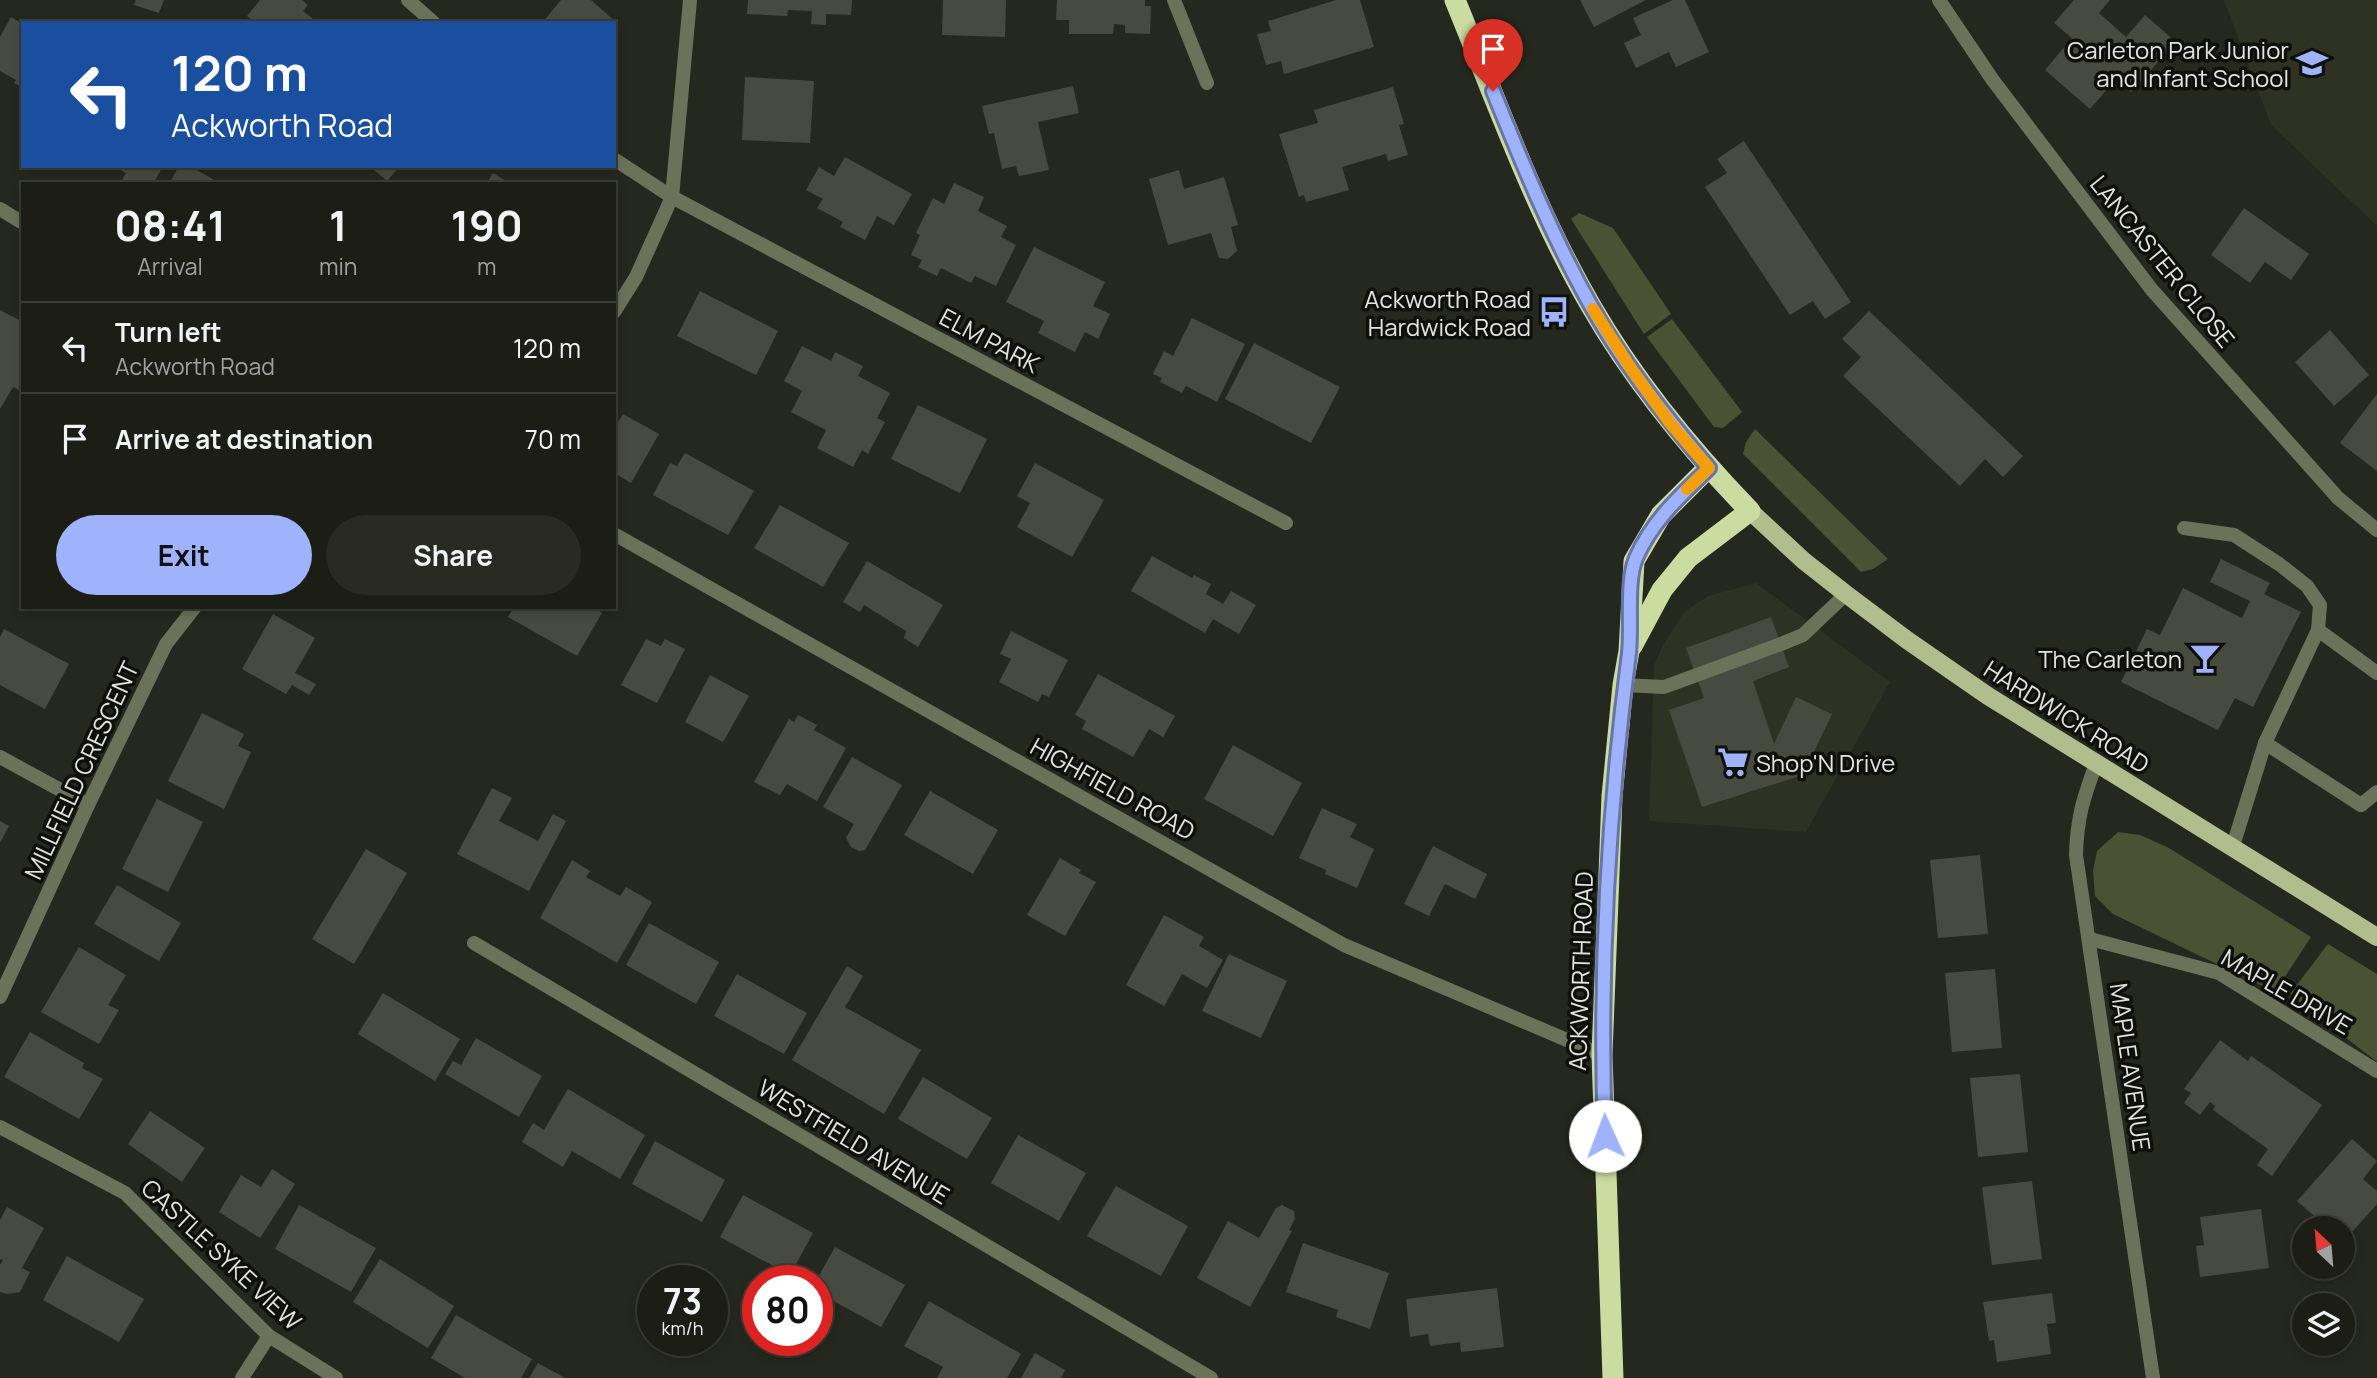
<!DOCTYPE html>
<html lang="en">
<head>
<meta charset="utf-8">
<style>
  :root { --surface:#1c1e16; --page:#292b23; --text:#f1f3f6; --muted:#a0a2a1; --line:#3a3c35; --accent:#9fb3fd }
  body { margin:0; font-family:Manrope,sans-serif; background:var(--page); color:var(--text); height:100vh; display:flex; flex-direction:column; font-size:26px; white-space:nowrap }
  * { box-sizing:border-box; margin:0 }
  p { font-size:23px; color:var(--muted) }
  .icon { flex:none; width:38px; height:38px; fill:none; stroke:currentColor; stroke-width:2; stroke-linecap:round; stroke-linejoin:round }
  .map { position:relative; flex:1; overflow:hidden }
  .details { position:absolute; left:21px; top:182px; width:595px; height:427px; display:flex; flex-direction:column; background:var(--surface); border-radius:0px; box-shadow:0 4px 10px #0003,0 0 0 2px var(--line) }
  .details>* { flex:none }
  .hud { position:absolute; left:21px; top:21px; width:595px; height:147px; border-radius:0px; box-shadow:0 4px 10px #0003,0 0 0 2px var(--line); background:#1a4fa0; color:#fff; overflow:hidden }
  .needle { width:46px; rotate:334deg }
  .tools { position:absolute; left:2292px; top:1216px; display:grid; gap:14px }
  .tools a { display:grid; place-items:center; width:63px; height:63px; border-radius:50%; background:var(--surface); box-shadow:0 4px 10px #0003,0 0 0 2px var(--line); font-size:35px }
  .speed { position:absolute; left:637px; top:1265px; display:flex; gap:14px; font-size:35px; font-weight:700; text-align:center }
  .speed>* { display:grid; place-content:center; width:91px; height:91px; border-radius:50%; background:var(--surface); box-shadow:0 4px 10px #0003,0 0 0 2px var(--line); line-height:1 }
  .speed small { font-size:18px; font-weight:400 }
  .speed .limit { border:10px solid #d22; background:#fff; color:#111 }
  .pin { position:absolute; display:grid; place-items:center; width:60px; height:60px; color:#fff; margin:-72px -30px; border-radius:50% 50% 50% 0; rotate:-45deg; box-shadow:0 0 7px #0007 }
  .pin .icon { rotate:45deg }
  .me { position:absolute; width:77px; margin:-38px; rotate:358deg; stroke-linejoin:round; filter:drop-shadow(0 0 5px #0008) }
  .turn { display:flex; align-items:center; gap:24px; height:147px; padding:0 35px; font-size:32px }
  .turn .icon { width:91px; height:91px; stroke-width:2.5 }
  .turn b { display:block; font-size:49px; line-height:60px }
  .eta { display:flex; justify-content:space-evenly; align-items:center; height:119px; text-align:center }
  .eta b { font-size:42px; font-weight:700; line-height:49px }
  .button { display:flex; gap:14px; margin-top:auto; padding:14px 35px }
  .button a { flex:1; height:80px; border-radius:42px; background:var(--accent); color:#111; font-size:28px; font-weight:700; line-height:80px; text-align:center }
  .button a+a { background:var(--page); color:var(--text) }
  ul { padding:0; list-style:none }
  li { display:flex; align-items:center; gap:21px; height:91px; padding:0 35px; border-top:2px solid var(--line) }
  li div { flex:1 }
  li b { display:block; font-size:26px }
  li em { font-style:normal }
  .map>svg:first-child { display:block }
</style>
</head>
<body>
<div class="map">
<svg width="2377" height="1378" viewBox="0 0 2377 1378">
  <rect width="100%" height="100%" fill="#25281e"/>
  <!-- built -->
  <g fill="#2d3222">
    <polygon points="2224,0 2377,0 2377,226 2271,125"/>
    <polygon points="1756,583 1890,682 1806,832 1649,821 1654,665 1663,645 1684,612 1708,596"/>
  </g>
  <!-- green -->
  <g fill="#495233">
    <polygon points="1579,213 1613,228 1671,314 1644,334 1571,219"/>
    <polygon points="1672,319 1742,412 1723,428 1714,427 1647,337"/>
    <polygon points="1755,429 1888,559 1873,569 1861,572 1743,454 1746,442"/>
    <polygon points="2118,832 2140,835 2169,848 2311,937 2275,992 2113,914 2095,896 2093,871 2097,851"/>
    <polygon points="2328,944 2377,974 2377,1062 2290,994"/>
  </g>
  <!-- building -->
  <g fill="#474b3f">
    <polygon points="136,0 164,0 159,13 134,5"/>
    <polygon points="260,0 302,0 308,5 303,11 318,23 256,23 247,16"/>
    <polygon points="561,0 591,0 618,24 614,28 614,23 542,23"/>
    <polygon points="748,0 852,0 851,15 826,14 826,25 811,24 812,11 788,10 787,16 747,14"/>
    <polygon points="943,0 1006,0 1005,37 942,35"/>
    <polygon points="1057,0 1145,0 1145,6 1151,6 1150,34 1125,33 1125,25 1114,24 1113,34 1069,34 1069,20 1056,20"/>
    <polygon points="1336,0 1360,0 1374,47 1284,74 1281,61 1266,65 1257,34 1271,31 1268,21"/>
    <polygon points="1580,0 1646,0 1594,27"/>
    <polygon points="1673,0 1685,0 1709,52 1676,67 1669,52 1636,68 1624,43 1641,35 1633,18"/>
    <polygon points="2074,0 2110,0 2099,13 2126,37 2145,15 2176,42 2131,92 2116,79 2090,109 2045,70 2072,38 2054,23"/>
    <polygon points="11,17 23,24 23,88 14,83 16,80 0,71 0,37"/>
    <polygon points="745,77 814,81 810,143 742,140"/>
    <polygon points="1073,86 1079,113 1038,122 1049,170 1019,176 1016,166 1002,169 994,133 989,134 982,106"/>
    <polygon points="1393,87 1404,124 1399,125 1408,155 1388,161 1386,154 1342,167 1349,190 1306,202 1304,195 1299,197 1279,134 1318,123 1314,110"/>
    <polygon points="1744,141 1851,302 1825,319 1813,301 1790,315 1705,187 1727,173 1717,159"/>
    <polygon points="845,157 912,194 894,225 877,216 865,240 840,227 843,222 817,208 823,199 806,190 819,167 834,176"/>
    <polygon points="113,166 163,166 153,184 120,184 126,173"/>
    <polygon points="179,166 190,166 221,184 169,184"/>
    <polygon points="374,166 400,166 387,181 372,168"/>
    <polygon points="1179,170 1184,189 1224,177 1238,225 1231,227 1237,251 1228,259 1219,258 1211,233 1168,245 1149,179"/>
    <polygon points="493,173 510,184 486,184"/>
    <polygon points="954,183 984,197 978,211 1007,226 1001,237 1016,245 996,286 975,276 971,283 941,268 937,276 918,267 922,260 911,255 920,235 916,233 933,198 944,204"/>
    <polygon points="2244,208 2309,254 2291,280 2265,262 2250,283 2211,255"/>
    <polygon points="1034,247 1105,282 1093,306 1110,314 1098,339 1085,332 1075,352 1038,333 1044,321 1006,302"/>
    <polygon points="700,291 778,331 756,375 677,336"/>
    <polygon points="0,310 23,322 23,392 13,387 0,409"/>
    <polygon points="1869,311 2023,456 2003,477 1985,459 1960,486 1843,376 1861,357 1842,339"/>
    <polygon points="1192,318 1245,344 1217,402 1186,386 1182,393 1160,382 1162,378 1153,374 1164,351 1173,356"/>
    <polygon points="2330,330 2369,375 2334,406 2295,362"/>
    <polygon points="1254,343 1340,387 1311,443 1225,399"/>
    <polygon points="802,346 831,361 835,352 863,366 858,376 890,393 877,418 885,422 868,454 862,450 853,467 817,448 826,430 791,412 802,391 784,381"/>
    <polygon points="2377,394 2377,471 2340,443"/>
    <polygon points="918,405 987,439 960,493 891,459"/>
    <polygon points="623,414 659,434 631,483 614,473 614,429"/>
    <polygon points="685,453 754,491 728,535 653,495 670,463 677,466"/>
    <polygon points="1035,463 1104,500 1072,557 1017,527 1030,503 1017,496"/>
    <polygon points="780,505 849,543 823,587 754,548"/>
    <polygon points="1152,556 1192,578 1194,575 1211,584 1206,594 1223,604 1231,591 1256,605 1239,634 1213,619 1205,633 1131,591"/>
    <polygon points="2221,559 2270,583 2264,594 2301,612 2253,707 2235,698 2218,730 2121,682 2147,629 2160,635 2183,588 2242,618 2250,601 2210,582"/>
    <polygon points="867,561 943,605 918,647 904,638 906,631 864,605 860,612 843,602"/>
    <polygon points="514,607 593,607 602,613 577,656 508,617"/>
    <polygon points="273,614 315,638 295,673 316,684 309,695 292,685 286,694 242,669"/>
    <polygon points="1771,617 1789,667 1753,681 1774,744 1796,697 1832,714 1803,775 1702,807 1669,710 1704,698 1686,648"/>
    <polygon points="4,629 69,664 45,709 0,685 0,637"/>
    <polygon points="1011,631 1068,660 1049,697 1042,694 1038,702 999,682 1011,659 1000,654"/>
    <polygon points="646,639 661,646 665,639 685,649 657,703 621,685"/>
    <polygon points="1098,674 1175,716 1163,737 1149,729 1133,757 1082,729 1086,721 1075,715"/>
    <polygon points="710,675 749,696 723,742 685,722"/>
    <polygon points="202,713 244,734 238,746 251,752 224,809 168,781"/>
    <polygon points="798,715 817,725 814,730 846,748 817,801 787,784 780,795 754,782 789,719 794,722"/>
    <polygon points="1233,745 1302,783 1273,836 1204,799"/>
    <polygon points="852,757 902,785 865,850 859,851 851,847 846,838 854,824 823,807"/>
    <polygon points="492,788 512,798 499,821 538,841 553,814 566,821 529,891 457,854"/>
    <polygon points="930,791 998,830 973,874 904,835"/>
    <polygon points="157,799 203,822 168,892 122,869"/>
    <polygon points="1322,808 1357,824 1350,837 1374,849 1357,888 1325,874 1326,870 1299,858"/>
    <polygon points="0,821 9,826 0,843"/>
    <polygon points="1433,846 1487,874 1475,899 1445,884 1429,916 1404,904"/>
    <polygon points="366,849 407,873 354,964 312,939"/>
    <polygon points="1980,855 1988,934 1938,938 1930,860"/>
    <polygon points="1060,858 1081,870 1079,873 1096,882 1065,936 1027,915"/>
    <polygon points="572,860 590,871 586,877 620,896 626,887 652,902 617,963 540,918"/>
    <polygon points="117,885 181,923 159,961 94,924"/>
    <polygon points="1164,915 1204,937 1199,946 1223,960 1207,988 1182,974 1164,1006 1126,985"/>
    <polygon points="649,923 719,962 696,1004 626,965"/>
    <polygon points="79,947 126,975 108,1005 119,1010 99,1044 41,1012"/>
    <polygon points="1229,954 1287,981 1261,1038 1202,1011"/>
    <polygon points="847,966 863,976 845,1007 921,1050 884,1114 792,1060"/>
    <polygon points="1995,969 2002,1048 1952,1052 1945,973"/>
    <polygon points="737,974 807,1013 784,1054 714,1016"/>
    <polygon points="383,993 460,1039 435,1081 358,1034"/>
    <polygon points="30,1032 84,1063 82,1068 103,1079 79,1119 4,1077"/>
    <polygon points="476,1038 542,1076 519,1117 445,1074 453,1061 461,1065"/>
    <polygon points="2220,1040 2248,1061 2251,1056 2322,1105 2272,1176 2257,1165 2268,1149 2213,1110 2215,1106 2210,1102 2200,1115 2184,1103 2191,1093 2184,1089"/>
    <polygon points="2020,1074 2028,1152 1978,1157 1970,1078"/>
    <polygon points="923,1077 992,1118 967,1159 898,1119"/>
    <polygon points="568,1089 645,1135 620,1179 572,1151 563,1167 522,1142 533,1123 544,1130"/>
    <polygon points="150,1111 205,1148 182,1182 128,1144"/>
    <polygon points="1018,1135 1086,1173 1059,1221 991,1183"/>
    <polygon points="2352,1139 2377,1161 2363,1179 2377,1191 2377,1204 2352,1232 2341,1223 2336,1228 2328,1228 2297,1201"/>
    <polygon points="655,1141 725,1180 702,1222 632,1184"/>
    <polygon points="272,1169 295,1184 260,1238 219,1212 241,1175 261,1187"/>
    <polygon points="2032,1181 2042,1259 1992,1265 1982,1187"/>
    <polygon points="1116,1186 1188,1226 1161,1276 1087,1236"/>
    <polygon points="743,1195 813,1233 790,1275 720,1237"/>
    <polygon points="299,1205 376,1248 351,1292 275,1249"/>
    <polygon points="1282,1205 1294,1211 1295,1219 1289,1230 1292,1231 1250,1307 1197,1278 1228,1221 1259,1238 1276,1208"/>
    <polygon points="7,1207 44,1228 22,1268 30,1272 20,1292 7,1294 0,1292 0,1265 3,1260 0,1259 0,1220"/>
    <polygon points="2261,1209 2269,1268 2200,1277 2196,1246 2204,1245 2200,1217"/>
    <polygon points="1303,1243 1389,1273 1370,1329 1336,1317 1338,1310 1286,1292"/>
    <polygon points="835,1247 905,1285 881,1327 817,1292 816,1281"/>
    <polygon points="67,1256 144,1299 119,1342 43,1300"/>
    <polygon points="380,1259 454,1306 428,1348 353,1302"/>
    <polygon points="1497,1288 1504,1347 1461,1352 1460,1342 1430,1346 1428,1334 1410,1337 1406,1299"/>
    <polygon points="2052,1293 2056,1323 2047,1324 2051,1354 1997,1362 1994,1340 1989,1341 1983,1302"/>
    <polygon points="929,1301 1021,1354 1007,1378 937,1378 943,1367 904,1346"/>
    <polygon points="456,1315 532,1359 521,1378 465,1378 431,1358"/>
    <polygon points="1035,1353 1065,1370 1061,1378 1021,1378"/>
    <polygon points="538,1363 565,1378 529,1378"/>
  </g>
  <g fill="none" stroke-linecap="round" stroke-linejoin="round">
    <!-- lane -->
    <g stroke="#6a725a" stroke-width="14">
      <polyline points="1174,0 1207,83"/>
      <polyline points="2184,528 2234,535 2279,564 2307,586 2320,605 2318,630"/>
      <polyline points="1623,685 1664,687 1781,644 1803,635 1846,594"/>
      <polyline points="2265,743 2361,805 2377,792"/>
      <polyline points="2232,849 2265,743 2318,630 2377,673"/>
    </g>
    <!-- street -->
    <g stroke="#6a725a" stroke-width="14">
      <polyline points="408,0 434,23"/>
      <polyline points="1939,0 1992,79 2152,290 2338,498 2377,530"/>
      <polyline points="614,159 672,197 1286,523"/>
      <polyline points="0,209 23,223"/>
      <polyline points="614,312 636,277 672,197 690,0"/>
      <polyline points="614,534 1344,945 1602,1055"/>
      <polyline points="0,757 88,805"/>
      <path d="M 2096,764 C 2083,799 2077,818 2076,855 L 2153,1378"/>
      <polyline points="2090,939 2219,973 2377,1071"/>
      <polyline points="474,943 1211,1378"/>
      <polyline points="0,997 88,805 166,644 195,607"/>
      <polyline points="0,1127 125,1193 269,1336 336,1378"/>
      <polyline points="242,1378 269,1336"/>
    </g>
    <!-- primary -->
    <polyline stroke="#afbe8c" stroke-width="18" points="1750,511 1804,561 1846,594 1907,640 1988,696 2377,937"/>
    <!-- highway -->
    <g stroke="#cadca0" stroke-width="21">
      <path d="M 1455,0 C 1497,102 1535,210 1591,306 C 1635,382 1689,448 1750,511 L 1688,558 L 1662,590 L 1632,646"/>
      <polyline points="1613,1378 1602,1055 1612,796 1623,685 1629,651 1634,561 1661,515 1708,468"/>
    </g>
  </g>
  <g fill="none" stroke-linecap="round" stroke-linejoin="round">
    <defs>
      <path id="route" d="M 1493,91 C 1522,163 1552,236 1590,304 C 1623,363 1665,417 1709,468 C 1680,496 1652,521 1636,558 C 1626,581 1632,627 1629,653 C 1608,813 1599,975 1605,1136"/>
    </defs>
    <!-- route casing -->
    <use href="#route" stroke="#6774a4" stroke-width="18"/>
    <!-- route -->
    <use href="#route" stroke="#9fb3fd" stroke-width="12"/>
    <!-- slow -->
    <polyline stroke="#f59e0b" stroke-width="12" points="1593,309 1632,370 1670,423 1709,468 1687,489"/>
  </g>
  <!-- icons -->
  <defs>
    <symbol id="school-bare" viewBox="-9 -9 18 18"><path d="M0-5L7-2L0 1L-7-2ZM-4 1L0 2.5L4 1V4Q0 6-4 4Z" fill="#9fb3fd" stroke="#0f100c" stroke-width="2.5" paint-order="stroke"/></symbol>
    <symbol id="bus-bare" viewBox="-9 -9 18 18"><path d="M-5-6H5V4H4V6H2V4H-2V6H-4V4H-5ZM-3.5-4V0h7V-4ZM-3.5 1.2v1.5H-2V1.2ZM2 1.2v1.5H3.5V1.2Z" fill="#9fb3fd" stroke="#0f100c" stroke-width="2.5" paint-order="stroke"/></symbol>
    <symbol id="bar-bare" viewBox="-9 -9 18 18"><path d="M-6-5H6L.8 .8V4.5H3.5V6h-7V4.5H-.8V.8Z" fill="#9fb3fd" stroke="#0f100c" stroke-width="2.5" paint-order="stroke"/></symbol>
    <symbol id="supermarket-bare" viewBox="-9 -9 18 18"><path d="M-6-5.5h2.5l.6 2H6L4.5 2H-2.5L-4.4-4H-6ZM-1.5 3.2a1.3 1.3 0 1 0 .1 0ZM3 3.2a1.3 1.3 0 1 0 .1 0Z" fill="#9fb3fd" stroke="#0f100c" stroke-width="2.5" paint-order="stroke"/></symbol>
  </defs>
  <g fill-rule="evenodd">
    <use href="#school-bare" x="2290" y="41" width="44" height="44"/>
    <use href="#bus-bare" x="1532" y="290" width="44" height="44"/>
    <use href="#bar-bare" x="2183" y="636" width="44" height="44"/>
    <use href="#supermarket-bare" x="1711" y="740" width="44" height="44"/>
  </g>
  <g text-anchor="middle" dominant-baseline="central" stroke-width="7" stroke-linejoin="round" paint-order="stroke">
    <!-- poi labels -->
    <g font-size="24" fill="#e2e4dd" stroke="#0f100c" text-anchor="end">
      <text x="2289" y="49">Carleton Park Junior<tspan x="2289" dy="28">and Infant School</tspan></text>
      <text x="1531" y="298">Ackworth Road<tspan x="1531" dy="28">Hardwick Road</tspan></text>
      <text x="2182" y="658">The Carleton</text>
      <text x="1756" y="762" text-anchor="start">Shop'N Drive</text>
    </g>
    <!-- street labels -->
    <g font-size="24" fill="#e2e4dd" stroke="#0f100c">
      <text transform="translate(2163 261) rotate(51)">LANCASTER CLOSE</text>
      <text transform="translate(990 340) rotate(28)">ELM PARK</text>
      <text transform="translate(2067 716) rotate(32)">HARDWICK ROAD</text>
      <text transform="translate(81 770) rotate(-65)">MILLFIELD CRESCENT</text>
      <text transform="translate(1113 788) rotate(29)">HIGHFIELD ROAD</text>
      <text transform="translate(1580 971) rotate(-88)">ACKWORTH ROAD</text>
      <text transform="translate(2287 991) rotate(30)">MAPLE DRIVE</text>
      <text transform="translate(2131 1067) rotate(82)">MAPLE AVENUE</text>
      <text transform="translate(854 1141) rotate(31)">WESTFIELD AVENUE</text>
      <text transform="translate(222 1254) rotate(43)">CASTLE SYKE VIEW</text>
    </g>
  </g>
</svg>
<div class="tools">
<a><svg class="needle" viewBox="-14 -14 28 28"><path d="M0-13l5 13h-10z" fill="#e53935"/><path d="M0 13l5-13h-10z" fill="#a0a2a1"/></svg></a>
<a><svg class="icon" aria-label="layers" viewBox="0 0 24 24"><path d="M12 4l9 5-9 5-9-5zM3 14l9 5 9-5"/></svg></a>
</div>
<div class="speed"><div>73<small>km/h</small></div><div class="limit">80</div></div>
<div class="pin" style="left:1493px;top:91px;background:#d93025"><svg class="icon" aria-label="arrive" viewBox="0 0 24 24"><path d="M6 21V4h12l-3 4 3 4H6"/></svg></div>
<svg class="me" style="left:1605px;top:1136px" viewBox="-20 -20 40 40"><circle r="19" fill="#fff"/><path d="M0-13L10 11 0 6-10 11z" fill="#9fb3fd"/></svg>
<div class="hud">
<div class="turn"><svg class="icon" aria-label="left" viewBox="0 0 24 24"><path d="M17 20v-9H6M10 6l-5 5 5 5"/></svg><div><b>120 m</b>Ackworth Road</div></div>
</div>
<section class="details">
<div class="eta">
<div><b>08:41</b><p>Arrival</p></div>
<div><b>1</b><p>min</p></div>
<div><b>190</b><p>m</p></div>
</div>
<ul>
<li><svg class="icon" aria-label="left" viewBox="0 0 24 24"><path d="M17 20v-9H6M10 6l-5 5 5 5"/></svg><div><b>Turn left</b><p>Ackworth Road</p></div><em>120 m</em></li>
<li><svg class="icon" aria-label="arrive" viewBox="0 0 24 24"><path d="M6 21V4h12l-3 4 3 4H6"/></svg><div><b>Arrive at destination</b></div><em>70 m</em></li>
</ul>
<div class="button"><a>Exit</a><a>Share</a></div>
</section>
</div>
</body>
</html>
